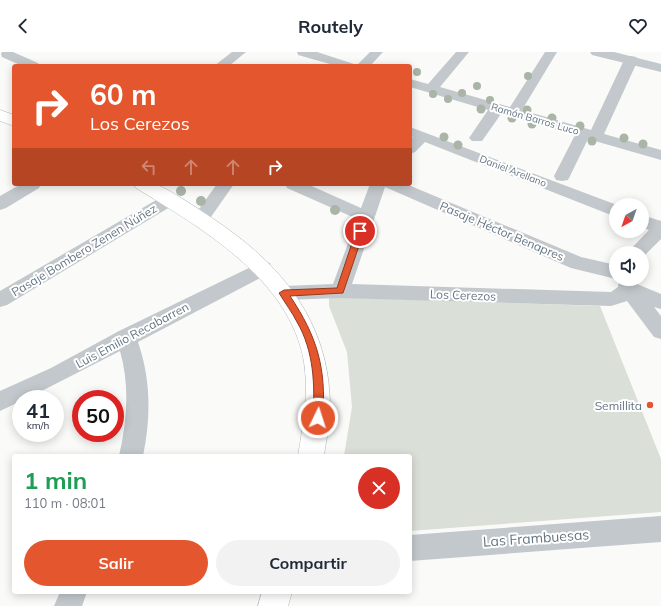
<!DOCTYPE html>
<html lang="es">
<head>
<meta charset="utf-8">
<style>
  :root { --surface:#fff; --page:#f2f2f3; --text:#1f2937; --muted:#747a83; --accent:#e4572e }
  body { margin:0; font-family:Mulish,sans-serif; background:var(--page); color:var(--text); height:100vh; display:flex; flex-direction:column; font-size:15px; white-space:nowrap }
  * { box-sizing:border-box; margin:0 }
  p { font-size:13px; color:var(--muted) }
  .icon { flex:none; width:22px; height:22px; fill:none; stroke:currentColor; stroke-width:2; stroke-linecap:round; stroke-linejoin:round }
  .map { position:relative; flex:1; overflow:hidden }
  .sheet { position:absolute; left:12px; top:402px; width:400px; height:140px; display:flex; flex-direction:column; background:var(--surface); border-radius:4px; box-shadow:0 2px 10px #0003 }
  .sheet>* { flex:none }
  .banner { position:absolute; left:12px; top:12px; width:400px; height:122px; border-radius:4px; box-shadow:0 2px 10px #0003; background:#e4572e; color:#fff; overflow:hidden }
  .needle { width:26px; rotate:220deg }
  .controls { position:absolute; left:609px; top:146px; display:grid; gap:8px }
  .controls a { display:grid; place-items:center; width:40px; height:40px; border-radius:50%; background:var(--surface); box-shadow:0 2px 10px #0003; font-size:20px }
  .speed { position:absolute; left:12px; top:338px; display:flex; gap:8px; font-size:20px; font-weight:700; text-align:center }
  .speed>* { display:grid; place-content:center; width:52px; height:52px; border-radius:50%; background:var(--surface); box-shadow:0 2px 10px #0003; line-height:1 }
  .speed small { font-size:10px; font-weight:400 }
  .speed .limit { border:6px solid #d22; background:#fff; color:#111 }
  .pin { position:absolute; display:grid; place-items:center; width:34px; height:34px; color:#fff; margin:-17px; border:2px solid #fff; border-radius:50%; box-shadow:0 1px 4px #0007 }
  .me { position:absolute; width:44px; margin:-22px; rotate:4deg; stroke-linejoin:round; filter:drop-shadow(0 0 3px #0008) }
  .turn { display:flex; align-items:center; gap:14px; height:84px; padding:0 12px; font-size:18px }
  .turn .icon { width:52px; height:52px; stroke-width:2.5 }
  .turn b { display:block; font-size:28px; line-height:34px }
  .lanes { display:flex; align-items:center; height:38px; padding:0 12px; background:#0003; justify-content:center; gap:20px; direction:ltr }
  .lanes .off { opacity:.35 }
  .round { display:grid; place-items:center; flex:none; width:42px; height:42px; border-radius:21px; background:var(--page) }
  .summary { display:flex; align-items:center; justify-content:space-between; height:68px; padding:0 12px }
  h1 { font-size:24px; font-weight:700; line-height:30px; color:#1e9e55 }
  .action { display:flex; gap:8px; margin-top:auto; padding:8px 12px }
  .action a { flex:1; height:46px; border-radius:24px; background:var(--accent); color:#fff; font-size:16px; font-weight:700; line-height:46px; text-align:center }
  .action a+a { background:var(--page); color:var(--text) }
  header { display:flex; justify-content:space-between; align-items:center; height:52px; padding:0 12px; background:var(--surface); font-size:18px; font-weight:700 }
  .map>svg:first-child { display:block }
</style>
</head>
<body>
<header><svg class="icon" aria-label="back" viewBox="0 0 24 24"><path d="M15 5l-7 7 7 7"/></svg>Routely<svg class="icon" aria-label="heart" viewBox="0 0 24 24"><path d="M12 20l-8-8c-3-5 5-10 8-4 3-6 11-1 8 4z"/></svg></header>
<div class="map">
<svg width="661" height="554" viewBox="0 0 661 554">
  <rect width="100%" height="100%" fill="#fafaf8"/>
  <!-- green -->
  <polygon fill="#dadfd7" points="329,245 600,254 661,407 661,460 410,479 410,404 344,404 352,355 347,300 329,254"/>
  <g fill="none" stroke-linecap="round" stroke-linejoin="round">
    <defs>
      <g id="secondary">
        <polygon points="0,58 14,63 14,74 0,69"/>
        <path d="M 133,132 C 140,132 148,131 154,132 C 165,134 201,159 212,166 C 280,211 329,268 330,353 C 331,369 326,387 324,404 L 298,404 C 303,373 309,342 304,310 C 290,227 201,176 136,136 Z"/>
        <polygon points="262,540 292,540 288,554 258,554"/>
      </g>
    </defs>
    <!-- secondary casing -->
    <use href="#secondary" stroke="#b3babf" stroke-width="1"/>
    <!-- minor -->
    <g fill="#c3c8cc" fill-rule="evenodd">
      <polygon points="2,0 13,0 38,11 40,14 22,14 2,5 1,2"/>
      <polygon points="232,0 246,0 229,14 214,14"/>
      <polygon points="297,0 317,0 357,13 370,0 383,0 370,14 337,14 298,3"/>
      <polygon points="456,0 469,0 440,35 510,55 545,0 557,0 522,58 591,78 624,8 631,4 636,5 638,8 604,82 661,98 661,108 588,87 570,124 568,128 562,129 556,128 554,124 575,83 501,62 482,89 472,89 469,86 488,58 410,35 410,27 428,32"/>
      <polygon points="410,75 617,153 616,165 425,90 415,100 410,102 410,88 413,85 410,84"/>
      <polygon points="21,132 41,132 39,136 6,156 0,158 0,144"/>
      <polygon points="217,132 234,132 206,172 200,174 194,172 191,168"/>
      <polygon points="285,132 307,132 361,156 370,132 406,132 581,205 616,213 616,227 571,216 385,135 352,232 611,240 618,235 619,227 637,227 637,232 661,242 661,257 654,255 661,264 661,287 654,285 627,249 611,254 340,246 284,248 277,246 274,241 277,236 284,234 333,232 357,167 287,136"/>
      <polygon points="169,142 175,144 177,148 175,152 7,253 0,255 0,239 163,144"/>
      <polygon points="642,163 661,169 661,187 642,206 642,201 627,201 649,178 642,175"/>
      <path d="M 263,209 L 270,211 L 272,216 L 270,221 L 138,290 C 151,328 151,365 143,404 L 119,404 C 127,369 130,334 120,299 L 26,347 L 21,347 L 21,349 L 0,359 L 0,339 L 51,316 L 119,279 Z"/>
      <polygon points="661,464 661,490 410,509 410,483"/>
      <polygon points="60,540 87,540 82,554 54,554"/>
    </g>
    <!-- tertiary -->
    <polygon fill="#c3c8cc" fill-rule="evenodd" points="590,0 614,0 661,12 661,20 592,3"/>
    <!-- secondary -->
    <use href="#secondary" fill="#fff" fill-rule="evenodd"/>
  </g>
  <!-- trees -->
  <g fill="#aab4a7">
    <circle cx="417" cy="20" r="4"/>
    <circle cx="528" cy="24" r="4"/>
    <circle cx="477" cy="34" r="4"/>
    <circle cx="462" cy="41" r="4"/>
    <circle cx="433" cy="42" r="4"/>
    <circle cx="448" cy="47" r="4"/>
    <circle cx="490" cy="48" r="4"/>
    <circle cx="481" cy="57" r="4.5"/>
    <circle cx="527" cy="58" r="4.5"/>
    <circle cx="512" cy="66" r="4.5"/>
    <circle cx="552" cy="66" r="4.5"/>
    <circle cx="532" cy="72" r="4.5"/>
    <circle cx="580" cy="74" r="4.5"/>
    <circle cx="444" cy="85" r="4.5"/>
    <circle cx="624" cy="86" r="4.5"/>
    <circle cx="592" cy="89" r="4.5"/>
    <circle cx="643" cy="92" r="4.5"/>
    <circle cx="458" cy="93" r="4.5"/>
    <circle cx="181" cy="139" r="5"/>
    <circle cx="201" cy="149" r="5"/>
    <circle cx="335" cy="158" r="5"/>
    <circle cx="352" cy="177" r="5"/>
  </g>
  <!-- route -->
  <path fill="#e4572e" stroke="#94391e" d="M 360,176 L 364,179 L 343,241 L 290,244 C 318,286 326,316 323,366 L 318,371 L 313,366 C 315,333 314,299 297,270 C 292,260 285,251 279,241 L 284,238 L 337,236 L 356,179 Z"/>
  <!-- markers -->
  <circle fill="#e4572e" stroke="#fff" stroke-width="1.5" cx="650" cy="353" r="4"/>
  <g text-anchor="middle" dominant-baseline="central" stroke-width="4" stroke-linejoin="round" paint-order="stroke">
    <!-- far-street labels -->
    <g font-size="10" fill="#657683" stroke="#fff">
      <text transform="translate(535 67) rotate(16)">Ramón Barros Luco</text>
      <text transform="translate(513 119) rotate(21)">Daniel Arellano</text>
    </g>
    <!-- street labels -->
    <g font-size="12" fill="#657683" stroke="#fff">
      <text transform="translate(502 179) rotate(23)">Pasaje Héctor Benapres</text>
      <text transform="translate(84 198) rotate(-31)">Pasaje Bombero Zenen Núñez</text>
      <text transform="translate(463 243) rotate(2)">Los Cerezos</text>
      <text transform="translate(132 283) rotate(-28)">Luis Emilio Recabarren</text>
    </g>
    <!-- poi labels -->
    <g font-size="12" fill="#657683" stroke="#fff" text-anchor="end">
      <text x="642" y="353">Semillita</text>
    </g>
    <!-- near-street labels -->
    <g font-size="14" fill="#657683" stroke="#fff">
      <text transform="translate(536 486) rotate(-4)">Las Frambuesas</text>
    </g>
  </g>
</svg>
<div class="controls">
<a><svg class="needle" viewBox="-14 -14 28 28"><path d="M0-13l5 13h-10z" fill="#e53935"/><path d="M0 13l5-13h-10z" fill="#747a83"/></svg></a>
<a><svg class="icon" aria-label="sound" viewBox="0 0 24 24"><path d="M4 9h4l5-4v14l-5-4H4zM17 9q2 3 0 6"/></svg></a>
</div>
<div class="speed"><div>41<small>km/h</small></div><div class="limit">50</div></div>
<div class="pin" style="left:360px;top:179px;background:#d93025"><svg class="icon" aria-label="arrive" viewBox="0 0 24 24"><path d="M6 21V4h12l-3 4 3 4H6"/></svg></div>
<svg class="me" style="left:318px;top:366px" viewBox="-20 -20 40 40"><circle r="17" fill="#e4572e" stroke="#fff" stroke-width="3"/><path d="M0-11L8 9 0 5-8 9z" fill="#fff"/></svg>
<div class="banner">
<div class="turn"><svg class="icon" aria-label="right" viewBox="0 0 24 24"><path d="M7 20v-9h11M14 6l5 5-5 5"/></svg><div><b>60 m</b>Los Cerezos</div></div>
<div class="lanes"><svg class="icon off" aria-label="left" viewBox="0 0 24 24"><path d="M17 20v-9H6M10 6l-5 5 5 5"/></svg><svg class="icon off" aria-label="ahead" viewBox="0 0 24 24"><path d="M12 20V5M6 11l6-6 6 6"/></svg><svg class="icon off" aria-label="ahead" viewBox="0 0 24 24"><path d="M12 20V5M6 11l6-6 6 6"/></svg><svg class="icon" aria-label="right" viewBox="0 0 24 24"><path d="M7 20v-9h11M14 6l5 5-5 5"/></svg></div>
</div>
<section class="sheet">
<div class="summary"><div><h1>1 min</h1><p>110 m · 08:01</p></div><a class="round" style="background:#d93025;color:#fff"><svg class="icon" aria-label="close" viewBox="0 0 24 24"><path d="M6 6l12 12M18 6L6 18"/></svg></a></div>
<div class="action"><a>Salir</a><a>Compartir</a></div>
</section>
</div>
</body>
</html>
